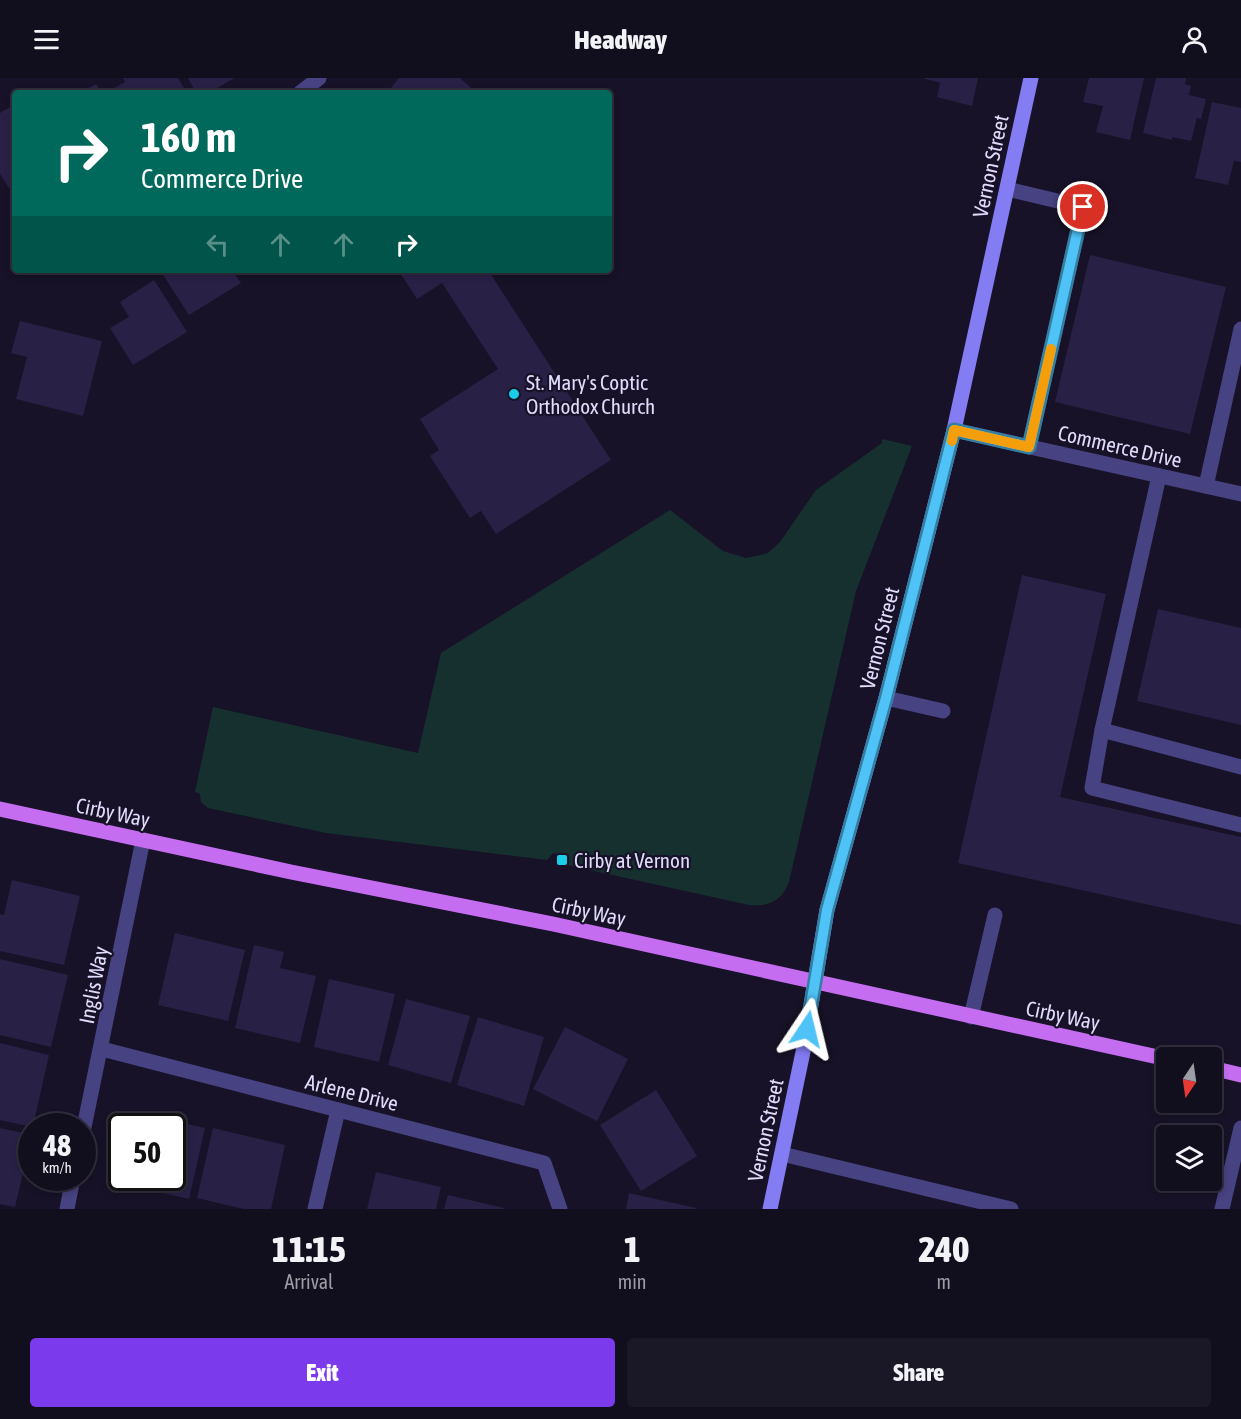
<!DOCTYPE html>
<html lang="en">
<head>
<meta charset="utf-8">
<style>
  :root { --surface:#110e1d; --page:#1a1726; --text:#f1f3f6; --muted:#9c9ca4; --line:#302e3b; --accent:#7c3aed }
  body { margin:0; font-family:"Asap Condensed",sans-serif; background:var(--page); color:var(--text); height:100vh; display:flex; flex-direction:column; font-size:22px; white-space:nowrap }
  * { box-sizing:border-box; margin:0 }
  p { font-size:20px; color:var(--muted) }
  .icon { flex:none; width:33px; height:33px; fill:none; stroke:currentColor; stroke-width:2; stroke-linecap:round; stroke-linejoin:round }
  .map { position:relative; height:1131px; overflow:hidden }
  .side { display:flex; flex-direction:column; background:var(--surface); flex:1 }
  .side>* { flex:none }
  .hud { position:absolute; left:12px; top:12px; width:600px; height:183px; border-radius:6px; box-shadow:0 3px 9px #0003,0 0 0 2px var(--line); background:#00695c; color:#fff; overflow:hidden }
  .needle { width:39px; rotate:193deg }
  .buttons { position:absolute; left:1156px; top:969px; display:grid; gap:12px }
  .buttons a { display:grid; place-items:center; width:66px; height:66px; border-radius:6px; background:var(--surface); box-shadow:0 3px 9px #0003,0 0 0 2px var(--line); font-size:30px }
  .speed { position:absolute; left:18px; top:1035px; display:flex; gap:12px; font-size:30px; font-weight:700; text-align:center }
  .speed>* { display:grid; place-content:center; width:78px; height:78px; border-radius:50%; background:var(--surface); box-shadow:0 3px 9px #0003,0 0 0 2px var(--line); line-height:1 }
  .speed small { font-size:15px; font-weight:400 }
  .speed .limit { border:3px solid #111; border-radius:9px; background:#fff; color:#111 }
  .pin { position:absolute; display:grid; place-items:center; width:51px; height:51px; color:#fff; margin:-26px; border:3px solid #fff; border-radius:50%; box-shadow:0 2px 6px #0007 }
  .me { position:absolute; width:66px; margin:-33px; rotate:10deg; stroke-linejoin:round; filter:drop-shadow(0 0 4px #0008) }
  .turn { display:flex; align-items:center; gap:21px; height:126px; padding:0 30px; font-size:27px }
  .turn .icon { width:78px; height:78px; stroke-width:2.5 }
  .turn b { display:block; font-size:42px; line-height:51px }
  .lanes { display:flex; align-items:center; height:57px; padding:0 30px; background:#0003; justify-content:center; gap:30px; direction:ltr }
  .lanes .off { opacity:.35 }
  .eta { display:flex; justify-content:space-evenly; align-items:center; height:102px; text-align:center }
  .eta b { font-size:36px; font-weight:800; line-height:42px }
  .button { display:flex; gap:12px; margin-top:auto; padding:12px 30px }
  .button a { flex:1; height:69px; border-radius:6px; background:var(--accent); color:#fff; font-size:24px; font-weight:800; line-height:69px; text-align:center }
  .button a+a { background:var(--page); color:var(--text) }
  header { display:flex; justify-content:space-between; align-items:center; height:78px; padding:0 30px; background:var(--surface); font-size:27px; font-weight:800 }
  .map>svg:first-child { display:block }
</style>
</head>
<body>
<header><svg class="icon" aria-label="menu" viewBox="0 0 24 24"><path d="M4 6h16M4 12h16M4 18h16"/></svg>Headway<svg class="icon" aria-label="person" viewBox="0 0 24 24"><circle cx="12" cy="8" r="4"/><path d="M4 21q1-7 8-7t8 7"/></svg></header>
<div class="map">
<svg width="1241" height="1131" viewBox="0 0 1241 1131">
  <rect width="100%" height="100%" fill="#171227"/>
  <!-- green -->
  <path fill="#163030" d="M 882,361 L 912,368 L 856,513 L 789,804 C 782,823 768,829 749,827 L 567,787 L 569,779 L 553,775 L 547,782 L 326,755 L 208,730 L 201,724 L 200,716 L 195,714 L 213,629 L 418,675 L 441,575 L 670,432 L 723,473 L 746,480 L 761,477 L 768,475 L 780,464 L 816,412 L 882,365 Z"/>
  <!-- building -->
  <g fill="#292046">
    <polygon points="123,0 178,0 187,15 111,15 109,13 125,4"/>
    <polygon points="188,0 234,0 209,15 196,15"/>
    <polygon points="399,0 460,0 477,15 387,15"/>
    <polygon points="923,0 978,0 972,28 937,19 940,5"/>
    <polygon points="1089,0 1144,0 1130,62 1096,54 1103,28 1083,24"/>
    <polygon points="1156,0 1186,0 1185,6 1191,8 1189,17 1206,21 1201,41 1197,40 1191,63 1172,59 1172,62 1143,55"/>
    <polygon points="96,6 102,15 80,15"/>
    <polygon points="1212,24 1241,30 1241,84 1234,83 1228,107 1195,100"/>
    <polygon points="10,29 15,36 15,106 9,110 0,96 0,35"/>
    <polygon points="1090,177 1226,209 1190,356 1055,324"/>
    <polygon points="160,192 232,192 241,205 189,237"/>
    <polygon points="398,192 488,192 611,382 496,456 481,433 470,440 430,378 439,372 420,341 498,291 442,205 417,221"/>
    <polygon points="154,202 187,254 133,287 110,250 129,239 120,224"/>
    <polygon points="20,243 102,263 83,338 16,321 27,279 11,275"/>
    <polygon points="1022,497 1106,516 1060,719 1241,759 1241,847 958,785"/>
    <polygon points="1158,531 1241,550 1241,647 1137,623"/>
    <polygon points="12,802 80,818 64,887 0,873 0,836 4,837"/>
    <polygon points="175,855 245,872 228,943 158,927"/>
    <polygon points="254,867 284,874 280,890 316,898 300,965 235,950"/>
    <polygon points="0,881 68,897 51,969 0,957"/>
    <polygon points="329,901 395,916 379,984 314,969"/>
    <polygon points="406,921 470,938 451,1005 388,987"/>
    <polygon points="478,939 544,959 524,1028 457,1007"/>
    <polygon points="565,949 628,981 597,1043 533,1011"/>
    <polygon points="0,965 49,977 33,1048 32,1049 0,1042"/>
    <polygon points="656,1012 697,1078 641,1113 600,1047"/>
    <polygon points="135,1034 205,1050 189,1121 119,1105 120,1100 172,1100 172,1048 132,1048"/>
    <polygon points="0,1050 32,1057 15,1129 0,1126"/>
    <polygon points="213,1050 285,1067 271,1131 243,1131 197,1120"/>
    <polygon points="376,1094 441,1109 436,1131 367,1131"/>
    <polygon points="629,1115 696,1130 696,1131 626,1131"/>
    <polygon points="448,1117 504,1130 504,1131 444,1131"/>
  </g>
  <g fill="none" stroke-linecap="round" stroke-linejoin="round">
    <!-- lane -->
    <g stroke="#474281" stroke-width="15">
      <polyline points="1007,111 1083,129 1029,369"/>
      <polyline points="1159,398 1102,652 1241,689"/>
      <polyline points="1206,408 1241,251"/>
      <polyline points="886,620 943,633"/>
      <polyline points="1102,652 1092,710 1241,747"/>
      <polyline points="971,939 995,837"/>
      <polyline points="782,1076 1011,1131"/>
      <polyline points="1222,1131 1241,1050"/>
    </g>
    <!-- street -->
    <g stroke="#474281" stroke-width="15">
      <polyline points="300,15 319,0"/>
      <polyline points="954,352 1241,416"/>
      <polyline points="102,971 544,1085 560,1131"/>
      <polyline points="82,1059 143,762"/>
      <polyline points="67,1131 73,1100"/>
      <polyline points="315,1131 338,1032"/>
    </g>
    <!-- secondary -->
    <polyline stroke="#837cf3" stroke-width="15" points="770,1131 803,974 827,832 886,620 954,352 1031,0"/>
    <!-- primary -->
    <g stroke="#c56df1" stroke-width="15">
      <polyline points="0,731 291,794 553,846 1167,981"/>
      <polyline points="1212,990 1241,997"/>
    </g>
  </g>
  <g fill="none" stroke-linecap="round" stroke-linejoin="round">
    <defs>
      <polyline id="route" points="807,951 827,832 886,620 954,352 1029,369 1083,129"/>
    </defs>
    <!-- route casing -->
    <use href="#route" stroke="#337fa1" stroke-width="15"/>
    <!-- route -->
    <use href="#route" stroke="#4fc3f7" stroke-width="10"/>
    <!-- slow -->
    <polyline stroke="#f59e0b" stroke-width="10" points="952,363 954,352 1029,369 1051,271"/>
  </g>
  <!-- markers -->
  <g fill="#1acde9" stroke="#171227" stroke-width="2">
    <circle cx="514" cy="316" r="6"/>
    <rect x="556" y="776" width="12" height="12" rx="3"/>
  </g>
  <g text-anchor="middle" dominant-baseline="central" stroke-width="4.5" stroke-linejoin="round" paint-order="stroke">
    <!-- street labels -->
    <g font-size="21" fill="#e1dcfc" stroke="#171227">
      <text transform="translate(990 88) rotate(-78)">Vernon Street</text>
      <text transform="translate(1120 368) rotate(13)">Commerce Drive</text>
      <text transform="translate(879 560) rotate(-76)">Vernon Street</text>
      <text transform="translate(113 734) rotate(12)">Cirby Way</text>
      <text transform="translate(589 833) rotate(12)">Cirby Way</text>
      <text transform="translate(93 907) rotate(-79)">Inglis Way</text>
      <text transform="translate(1063 937) rotate(12)">Cirby Way</text>
      <text transform="translate(352 1014) rotate(14)">Arlene Drive</text>
      <text transform="translate(765 1052) rotate(-78)">Vernon Street</text>
    </g>
    <!-- poi labels -->
    <g font-size="21" fill="#e1dcfc" stroke="#171227" text-anchor="start">
      <text x="526" y="304">St. Mary's Coptic<tspan x="526" dy="24">Orthodox Church</tspan></text>
      <text x="574" y="782">Cirby at Vernon</text>
    </g>
  </g>
</svg>
<div class="buttons">
<a><svg class="needle" viewBox="-14 -14 28 28"><path d="M0-13l5 13h-10z" fill="#e53935"/><path d="M0 13l5-13h-10z" fill="#9c9ca4"/></svg></a>
<a><svg class="icon" aria-label="layers" viewBox="0 0 24 24"><path d="M12 4l9 5-9 5-9-5zM3 14l9 5 9-5"/></svg></a>
</div>
<div class="speed"><div>48<small>km/h</small></div><div class="limit">50</div></div>
<div class="pin" style="left:1083px;top:129px;background:#d93025"><svg class="icon" aria-label="arrive" viewBox="0 0 24 24"><path d="M6 21V4h12l-3 4 3 4H6"/></svg></div>
<svg class="me" style="left:807px;top:951px" viewBox="-20 -20 40 40"><path d="M0-17L14 15 0 8-14 15z" fill="#4fc3f7" stroke="#fff" stroke-width="4"/></svg>
<div class="hud">
<div class="turn"><svg class="icon" aria-label="right" viewBox="0 0 24 24"><path d="M7 20v-9h11M14 6l5 5-5 5"/></svg><div><b>160 m</b>Commerce Drive</div></div>
<div class="lanes"><svg class="icon off" aria-label="left" viewBox="0 0 24 24"><path d="M17 20v-9H6M10 6l-5 5 5 5"/></svg><svg class="icon off" aria-label="ahead" viewBox="0 0 24 24"><path d="M12 20V5M6 11l6-6 6 6"/></svg><svg class="icon off" aria-label="ahead" viewBox="0 0 24 24"><path d="M12 20V5M6 11l6-6 6 6"/></svg><svg class="icon" aria-label="right" viewBox="0 0 24 24"><path d="M7 20v-9h11M14 6l5 5-5 5"/></svg></div>
</div>
</div>
<section class="side">
<div class="eta">
<div><b>11:15</b><p>Arrival</p></div>
<div><b>1</b><p>min</p></div>
<div><b>240</b><p>m</p></div>
</div>
<div class="button"><a>Exit</a><a>Share</a></div>
</section>
</body>
</html>
